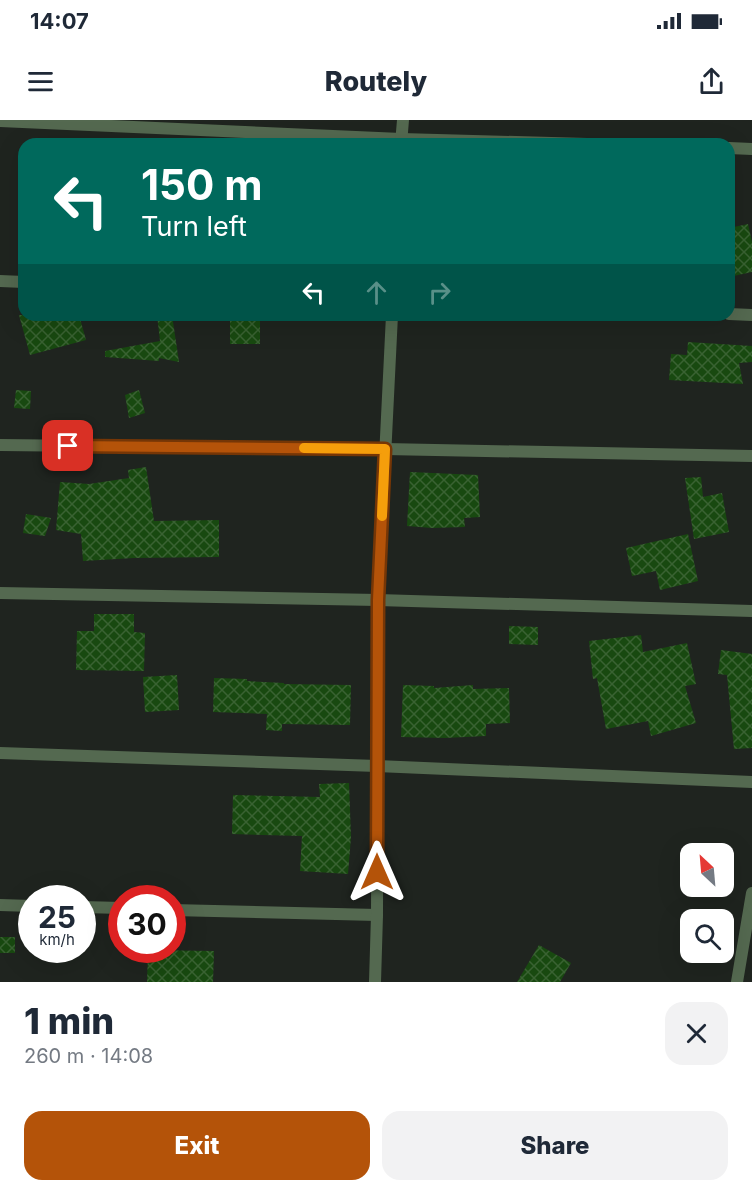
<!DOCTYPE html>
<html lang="en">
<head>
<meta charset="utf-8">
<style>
  :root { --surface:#fff; --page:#f2f2f3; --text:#1f2937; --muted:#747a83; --accent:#b45309 }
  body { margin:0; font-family:Inter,sans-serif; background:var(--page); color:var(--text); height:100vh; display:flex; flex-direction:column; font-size:22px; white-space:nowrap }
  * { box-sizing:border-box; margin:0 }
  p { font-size:20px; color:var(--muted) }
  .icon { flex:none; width:33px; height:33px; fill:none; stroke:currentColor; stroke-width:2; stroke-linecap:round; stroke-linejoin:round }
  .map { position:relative; height:862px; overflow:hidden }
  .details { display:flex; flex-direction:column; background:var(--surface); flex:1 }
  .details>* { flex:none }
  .hud { position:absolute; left:18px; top:18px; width:717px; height:183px; border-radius:18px; box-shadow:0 6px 24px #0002; background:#00695c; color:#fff; overflow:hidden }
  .needle { width:39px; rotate:334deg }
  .controls { position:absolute; left:680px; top:723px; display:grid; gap:12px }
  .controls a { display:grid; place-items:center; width:54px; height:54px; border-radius:12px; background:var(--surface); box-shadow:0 6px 24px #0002; font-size:30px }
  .speed { position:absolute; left:18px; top:765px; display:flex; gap:12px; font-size:30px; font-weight:700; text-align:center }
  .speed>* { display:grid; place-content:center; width:78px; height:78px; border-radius:50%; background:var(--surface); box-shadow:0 6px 24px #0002; line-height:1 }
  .speed small { font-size:15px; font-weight:400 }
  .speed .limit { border:9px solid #d22; background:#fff; color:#111 }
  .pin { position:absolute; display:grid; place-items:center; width:51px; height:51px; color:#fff; margin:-26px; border-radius:12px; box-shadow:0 3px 9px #0006 }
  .me { position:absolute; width:66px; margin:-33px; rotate:0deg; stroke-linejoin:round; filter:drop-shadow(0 0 4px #0008) }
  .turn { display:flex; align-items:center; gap:21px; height:126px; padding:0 24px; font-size:27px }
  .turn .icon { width:78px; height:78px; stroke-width:2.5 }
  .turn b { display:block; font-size:42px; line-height:51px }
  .lanes { display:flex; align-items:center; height:57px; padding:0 24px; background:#0003; justify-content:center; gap:30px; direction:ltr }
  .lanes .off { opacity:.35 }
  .round { display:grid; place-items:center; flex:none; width:63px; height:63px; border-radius:18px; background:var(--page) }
  .headline { display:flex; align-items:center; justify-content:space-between; height:102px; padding:0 24px }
  h1 { font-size:36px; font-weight:800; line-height:45px }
  .primary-button { display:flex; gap:12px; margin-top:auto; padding:12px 24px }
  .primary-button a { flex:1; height:69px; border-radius:18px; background:var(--accent); color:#fff; font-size:24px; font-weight:800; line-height:69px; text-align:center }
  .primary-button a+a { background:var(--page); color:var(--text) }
  .status { display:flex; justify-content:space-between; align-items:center; height:42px; padding:0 30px; background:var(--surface); direction:ltr }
  .status svg { height:16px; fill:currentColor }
  header { display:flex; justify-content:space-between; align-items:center; height:78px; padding:0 24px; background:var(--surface); font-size:27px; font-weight:800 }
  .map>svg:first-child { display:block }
</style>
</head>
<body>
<div class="status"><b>14:07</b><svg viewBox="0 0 49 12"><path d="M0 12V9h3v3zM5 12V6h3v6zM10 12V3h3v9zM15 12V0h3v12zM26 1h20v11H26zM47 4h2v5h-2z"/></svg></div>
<header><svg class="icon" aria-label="menu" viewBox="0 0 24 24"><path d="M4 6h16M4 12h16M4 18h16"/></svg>Routely<svg class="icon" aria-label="share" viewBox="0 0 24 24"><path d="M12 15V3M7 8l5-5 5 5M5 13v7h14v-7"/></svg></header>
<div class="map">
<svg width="752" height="862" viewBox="0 0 752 862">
  <defs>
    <pattern id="building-cross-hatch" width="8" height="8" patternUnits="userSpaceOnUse" patternTransform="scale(1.5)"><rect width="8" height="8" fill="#184910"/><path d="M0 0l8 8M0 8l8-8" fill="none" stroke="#396232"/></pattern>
  </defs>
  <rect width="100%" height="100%" fill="#1f241f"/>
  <!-- building -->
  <g fill="url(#building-cross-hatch)">
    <polygon points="748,104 752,122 752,152 729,157 729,108"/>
    <polygon points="19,195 79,195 86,220 30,235"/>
    <polygon points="157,195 172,195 179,242 159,238 159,241 105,237 105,231 160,221"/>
    <rect x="230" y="195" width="30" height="29"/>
    <polygon points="688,222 752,226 752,242 739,243 743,264 669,260 671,234 687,235"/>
    <polygon points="16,270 31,271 30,289 14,288"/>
    <polygon points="139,270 145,293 129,298 125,275"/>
    <polygon points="146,347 154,401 219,400 219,437 134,438 83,441 81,414 56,410 60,362 89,364 129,358 128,350"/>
    <polygon points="410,352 478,355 480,397 464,398 465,407 432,408 407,406"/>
    <polygon points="701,357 703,377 722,373 729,412 694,419 685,358"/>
    <polygon points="26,394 51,398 45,416 23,413"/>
    <polygon points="688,414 698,461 660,470 656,451 632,456 626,428"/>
    <polygon points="94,494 134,494 134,512 145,513 144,551 76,550 77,511 94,511"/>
    <polygon points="509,506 538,507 538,525 509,524"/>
    <polygon points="641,515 643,532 687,523 696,564 685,566 696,603 651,616 648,601 606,609 597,558 593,559 589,521"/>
    <polygon points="721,530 752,534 752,628 734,629 727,555 718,554"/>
    <polygon points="177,555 179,590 145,592 143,557"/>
    <polygon points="214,558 247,559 247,561 284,563 284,564 351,565 350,605 282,604 282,611 266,610 267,594 213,592"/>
    <polygon points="403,565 434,566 434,568 473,565 473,569 509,568 510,603 486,604 486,616 445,618 401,617"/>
    <polygon points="349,663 351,717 348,754 300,751 302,716 232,714 233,675 320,677 319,664"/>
    <rect x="0" y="817" width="15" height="16"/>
    <polygon points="539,825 571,843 560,862 517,862"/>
    <polygon points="148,830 214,831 213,862 147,862"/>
  </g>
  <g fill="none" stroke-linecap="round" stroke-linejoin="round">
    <!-- street -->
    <g stroke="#546950" stroke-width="12">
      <polyline points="0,1 401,19 587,24"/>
      <polyline points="401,24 403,0"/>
      <polyline points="729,28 752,29"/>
      <polyline points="0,161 24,162"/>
      <polyline points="729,194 752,195"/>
      <polyline points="0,325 385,329 752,336"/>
      <polyline points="0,473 378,480 752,491"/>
      <polyline points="0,633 377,646 752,662"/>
      <polyline points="0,785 32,786"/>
      <polyline points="82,787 122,788"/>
      <polyline points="172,790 377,795"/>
      <polyline points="375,862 377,795 378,480 392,195"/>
      <polyline points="737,862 752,773"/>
    </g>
  </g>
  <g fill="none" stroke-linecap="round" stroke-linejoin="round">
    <defs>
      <polyline id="route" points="68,326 385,329 378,480 377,752"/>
    </defs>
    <!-- route casing -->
    <use href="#route" stroke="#753606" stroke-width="15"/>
    <!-- route -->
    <use href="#route" stroke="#b45309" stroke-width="10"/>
    <!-- slow -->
    <polyline stroke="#f59e0b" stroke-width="10" points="304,328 385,329 382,396"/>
  </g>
</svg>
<div class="controls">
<a><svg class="needle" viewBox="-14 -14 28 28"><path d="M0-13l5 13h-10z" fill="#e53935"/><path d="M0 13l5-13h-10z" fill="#747a83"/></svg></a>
<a><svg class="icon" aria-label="search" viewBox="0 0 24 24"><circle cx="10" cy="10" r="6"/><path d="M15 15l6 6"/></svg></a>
</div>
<div class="speed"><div>25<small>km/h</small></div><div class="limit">30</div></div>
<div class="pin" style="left:68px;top:326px;background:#d93025"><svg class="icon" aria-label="arrive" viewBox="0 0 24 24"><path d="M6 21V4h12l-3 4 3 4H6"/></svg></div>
<svg class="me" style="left:377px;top:752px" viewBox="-20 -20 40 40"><path d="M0-17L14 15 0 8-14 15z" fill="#b45309" stroke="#fff" stroke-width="4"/></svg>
<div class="hud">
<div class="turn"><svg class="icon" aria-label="left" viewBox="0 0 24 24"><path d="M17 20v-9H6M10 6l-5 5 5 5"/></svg><div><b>150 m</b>Turn left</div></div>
<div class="lanes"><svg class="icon" aria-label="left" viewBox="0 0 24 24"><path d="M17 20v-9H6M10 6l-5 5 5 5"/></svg><svg class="icon off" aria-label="ahead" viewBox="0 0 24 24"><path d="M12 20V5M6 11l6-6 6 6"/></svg><svg class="icon off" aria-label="right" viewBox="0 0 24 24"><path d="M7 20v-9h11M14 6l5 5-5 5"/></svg></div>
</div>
</div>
<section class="details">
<div class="headline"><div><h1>1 min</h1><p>260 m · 14:08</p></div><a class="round"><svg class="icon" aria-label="close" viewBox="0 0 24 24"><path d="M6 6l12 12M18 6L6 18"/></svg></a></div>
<div class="primary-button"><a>Exit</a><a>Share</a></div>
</section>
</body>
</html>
